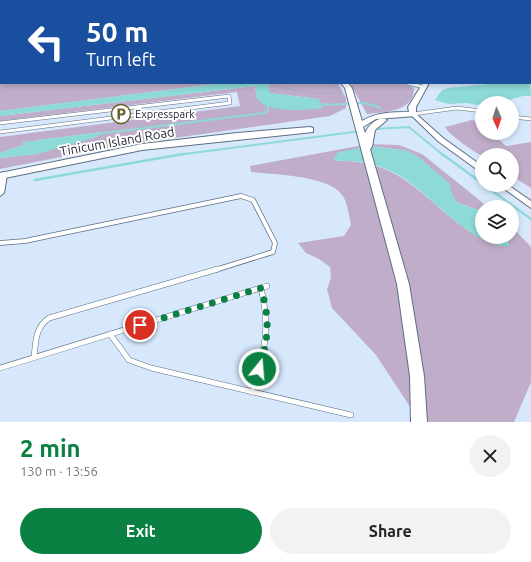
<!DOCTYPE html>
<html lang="en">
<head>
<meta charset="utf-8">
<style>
  :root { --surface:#fff; --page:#f2f2f2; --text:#222; --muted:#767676; --accent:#0b8043 }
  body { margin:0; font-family:Ubuntu,sans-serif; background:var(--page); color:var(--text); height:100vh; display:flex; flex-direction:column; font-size:15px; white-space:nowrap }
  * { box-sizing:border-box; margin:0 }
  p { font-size:13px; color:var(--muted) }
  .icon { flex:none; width:22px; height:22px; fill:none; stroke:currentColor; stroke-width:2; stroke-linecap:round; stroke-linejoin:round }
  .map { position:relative; height:422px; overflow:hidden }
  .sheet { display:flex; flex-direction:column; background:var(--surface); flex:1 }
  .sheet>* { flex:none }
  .top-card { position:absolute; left:0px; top:0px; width:531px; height:84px; box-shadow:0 2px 6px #0003; background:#1a4fa0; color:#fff; overflow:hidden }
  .needle { width:26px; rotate:177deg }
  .buttons { position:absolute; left:475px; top:96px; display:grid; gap:8px }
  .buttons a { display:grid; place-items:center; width:44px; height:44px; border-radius:50%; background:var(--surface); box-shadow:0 2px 6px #0003; font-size:20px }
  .pin { position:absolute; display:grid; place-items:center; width:34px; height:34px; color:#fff; margin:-17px; border:2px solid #fff; border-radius:50%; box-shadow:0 1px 4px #0007 }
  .me { position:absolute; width:44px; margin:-22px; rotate:17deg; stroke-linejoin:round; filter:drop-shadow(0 0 3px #0008) }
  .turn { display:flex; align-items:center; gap:14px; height:84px; padding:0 20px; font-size:18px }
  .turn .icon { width:52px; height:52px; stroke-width:2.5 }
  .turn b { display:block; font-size:28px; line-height:34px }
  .round { display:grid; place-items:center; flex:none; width:42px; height:42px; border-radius:21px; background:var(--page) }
  .head { display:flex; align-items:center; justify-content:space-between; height:68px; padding:0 20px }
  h1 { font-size:24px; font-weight:700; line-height:30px; color:var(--accent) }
  .cta { display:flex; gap:8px; margin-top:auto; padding:8px 20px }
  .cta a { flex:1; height:46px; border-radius:24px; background:var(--accent); color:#fff; font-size:16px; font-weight:700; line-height:46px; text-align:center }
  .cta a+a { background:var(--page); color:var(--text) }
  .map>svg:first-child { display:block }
</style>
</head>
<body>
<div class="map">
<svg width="531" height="422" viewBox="0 0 531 422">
  <rect width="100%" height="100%" fill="#d7e8fd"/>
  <!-- green -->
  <g fill="#c0adca">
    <polygon points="0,53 1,83 224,83 0,111"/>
    <polygon points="268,83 338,83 346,98 346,108 330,116 117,146 0,169 0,158 37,154 102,132 38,140 0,153 0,137 240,106 237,92 0,121 0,116 255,86 257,98 319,99 269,93"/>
    <path d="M 350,83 C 370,83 396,78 414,88 C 414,112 384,112 367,114 Z"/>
    <path d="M 472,120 L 482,124 L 482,133 L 492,133 L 506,146 L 531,142 L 531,188 L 512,176 L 512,155 C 504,155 487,157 481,155 C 475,153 447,133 445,127 Z"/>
    <path d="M 369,144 L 399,145 L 422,154 L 488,207 L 482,207 L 482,211 L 458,203 L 452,195 L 449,184 L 408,151 L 370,146 L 336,161 C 392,159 414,187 454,220 C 461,225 477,238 485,240 C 492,241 502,239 509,239 L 508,237 L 512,237 L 512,227 L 531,247 L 531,382 L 514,422 L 420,422 L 376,355 L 332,308 L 327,289 L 331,278 L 330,267 L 319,259 L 306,253 L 298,243 L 344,236 L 351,225 C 349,216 348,206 344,198 C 333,175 274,175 251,172 L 250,166 Z"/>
  </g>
  <!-- water -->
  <g fill="#8ddad6">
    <polygon points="530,79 531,96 523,96 502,102 476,105 467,103 449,104 435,100 442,90 448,88 499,83 530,83"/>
    <path d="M 224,83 L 268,83 L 270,93 L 319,99 L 323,108 C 308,110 266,114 257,98 C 256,95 256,89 255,86 L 0,116 L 0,111 Z"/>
    <polygon points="102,132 97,137 37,154 0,158 0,153 38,140"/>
    <path d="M 371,146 L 408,151 L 419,157 L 450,184 L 452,195 L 458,203 L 482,211 L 482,237 L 508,237 L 509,239 L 509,246 C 476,250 428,192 400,176 C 380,164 358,160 335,161 L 334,158 L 338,152 Z"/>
  </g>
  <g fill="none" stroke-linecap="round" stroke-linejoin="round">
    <!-- stream-far1 -->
    <g stroke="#8ddad6" stroke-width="2">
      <path d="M 319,104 C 340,107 361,98 380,108"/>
      <polyline points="374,129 409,127 443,155"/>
      <polyline points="97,134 264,113 268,111 268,103"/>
      <polyline points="23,143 31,142"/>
      <polyline points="177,155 369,130"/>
    </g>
    <!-- stream -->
    <g stroke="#8ddad6" stroke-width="2.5">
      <polyline points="442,154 482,183"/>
      <polyline points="35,180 183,154"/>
      <polyline points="484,185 531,219"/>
    </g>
    <!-- taxiway -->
    <g fill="#8a97a7" fill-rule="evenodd">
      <rect x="153" y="0" width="14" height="1"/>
      <polygon points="0,40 1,40 0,49"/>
    </g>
    <!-- runway -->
    <g fill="#8a97a7" fill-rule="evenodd">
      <polygon points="79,0 115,0 78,1"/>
      <rect x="0" y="2" width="1" height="18"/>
    </g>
    <defs>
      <polyline id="service-far3" points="303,1 307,0"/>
      <g id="service-far2">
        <polyline points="407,83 424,87"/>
        <polyline points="413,114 457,108 482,111"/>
        <polyline points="512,117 531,119"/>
        <polyline points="0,123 229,96 230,103 0,132"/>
      </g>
      <polyline id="service-far1" points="0,243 25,241 241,196 253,200 275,243 273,252 215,270"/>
      <g id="service">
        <polyline points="110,334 129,360 151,368 351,415"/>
        <path d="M 34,357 C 36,341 35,328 49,318 L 218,269"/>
        <polyline points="0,368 267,286"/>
        <path d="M 252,392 C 264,352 271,330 261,288"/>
      </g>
      <g id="minor">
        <polygon points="413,112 415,113 443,138 482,166 482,173 439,142 411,115 411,113"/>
        <polygon points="3,172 7,175 4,193 0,196 0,174"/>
        <polygon points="499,185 508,185 531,201 531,208"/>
      </g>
      <g id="tertiary">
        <rect x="530" y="50" width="1" height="4"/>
        <path d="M 341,83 L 348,83 L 352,88 L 362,121 C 377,112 392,112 409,112 L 408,107 L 423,83 L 429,83 L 416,107 L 416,116 L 376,119 L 363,127 L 365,133 C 369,125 374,120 383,118 L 387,120 L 375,130 L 372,147 L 370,149 L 409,284 L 424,376 L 427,422 L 411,422 L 410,376 L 397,284 L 350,107 L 345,88 Z"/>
        <polygon points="310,127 313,128 313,132 142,150 0,179 0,173 142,144 237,133"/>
      </g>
    </defs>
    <!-- service-far3 casing -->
    <use href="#service-far3" stroke="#5f6f81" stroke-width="3.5"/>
    <!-- service-far2 casing -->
    <use href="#service-far2" stroke="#5f6f81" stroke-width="4"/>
    <!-- service-far1 casing -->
    <use href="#service-far1" stroke="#5f6f81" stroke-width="5.5"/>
    <!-- service casing -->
    <use href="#service" stroke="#5f6f81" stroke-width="6"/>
    <!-- minor casing -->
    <use href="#minor" stroke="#5f6f81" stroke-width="2"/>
    <!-- tertiary casing -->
    <use href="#tertiary" stroke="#5f6f81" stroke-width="2"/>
    <!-- path -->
    <g stroke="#9eacbd" stroke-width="1" stroke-dasharray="1.5 1" stroke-linecap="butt">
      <polyline points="456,0 459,1"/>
      <polyline points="335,83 343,99"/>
      <polyline points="278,87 311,93 341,93"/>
      <polyline points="271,93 278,87 276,83"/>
    </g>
    <!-- service-far3 -->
    <use href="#service-far3" stroke="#fff" stroke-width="2.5"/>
    <!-- service-far2 -->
    <use href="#service-far2" stroke="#fff" stroke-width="3"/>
    <!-- service-far1 -->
    <use href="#service-far1" stroke="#fff" stroke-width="4"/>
    <!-- service -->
    <use href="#service" stroke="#fff" stroke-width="5"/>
    <!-- minor -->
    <use href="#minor" fill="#fff" fill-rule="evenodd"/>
    <!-- tertiary -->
    <use href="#tertiary" fill="#fff" fill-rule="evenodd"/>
    <!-- rail -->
    <polyline stroke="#3e4651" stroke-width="1.5" stroke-dasharray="4.5 2.5" stroke-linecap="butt" points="460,0 463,1"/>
  </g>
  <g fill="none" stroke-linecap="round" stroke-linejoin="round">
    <!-- route -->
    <path stroke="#0b8043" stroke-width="7" stroke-dasharray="0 12.6" d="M 140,325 L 261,288 C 270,320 269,337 259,369"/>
  </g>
  <!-- icons -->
  <defs>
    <symbol id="parking-ring" viewBox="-11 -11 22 22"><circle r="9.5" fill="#fff" stroke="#69612e" stroke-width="1.5"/><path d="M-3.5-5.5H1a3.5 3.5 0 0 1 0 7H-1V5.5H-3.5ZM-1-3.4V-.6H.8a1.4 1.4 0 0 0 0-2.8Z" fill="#69612e"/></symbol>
  </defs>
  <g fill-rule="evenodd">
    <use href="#parking-ring" x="110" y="103" width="22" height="22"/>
  </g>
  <g text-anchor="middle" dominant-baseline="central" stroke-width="4" stroke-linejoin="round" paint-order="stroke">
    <!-- far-poi labels -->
    <g font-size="11" fill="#1d232b" stroke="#fff" text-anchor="start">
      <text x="135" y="114">Expresspark</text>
    </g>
    <!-- street labels -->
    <g font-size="13" fill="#1d232b" stroke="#fff">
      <text transform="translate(117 141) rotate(-10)">Tinicum Island Road</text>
    </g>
  </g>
</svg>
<div class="buttons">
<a><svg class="needle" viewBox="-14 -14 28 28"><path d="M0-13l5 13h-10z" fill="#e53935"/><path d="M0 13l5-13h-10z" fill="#767676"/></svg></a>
<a><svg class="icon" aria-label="search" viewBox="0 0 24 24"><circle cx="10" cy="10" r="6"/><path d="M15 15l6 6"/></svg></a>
<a><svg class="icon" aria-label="layers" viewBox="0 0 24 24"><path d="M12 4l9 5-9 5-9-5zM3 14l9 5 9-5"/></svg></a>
</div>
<div class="pin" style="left:140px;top:325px;background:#d93025"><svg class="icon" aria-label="arrive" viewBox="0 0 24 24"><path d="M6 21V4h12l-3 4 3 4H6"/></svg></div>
<svg class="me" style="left:259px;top:369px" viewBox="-20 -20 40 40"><circle r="17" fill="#0b8043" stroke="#fff" stroke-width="3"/><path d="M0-11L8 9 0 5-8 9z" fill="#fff"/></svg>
<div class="top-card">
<div class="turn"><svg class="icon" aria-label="left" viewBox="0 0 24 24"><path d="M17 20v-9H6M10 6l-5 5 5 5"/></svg><div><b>50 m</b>Turn left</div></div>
</div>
</div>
<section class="sheet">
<div class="head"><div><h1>2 min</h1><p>130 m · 13:56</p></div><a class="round"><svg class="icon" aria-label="close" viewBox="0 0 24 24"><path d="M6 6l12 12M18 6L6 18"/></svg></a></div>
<div class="cta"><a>Exit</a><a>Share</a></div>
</section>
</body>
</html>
